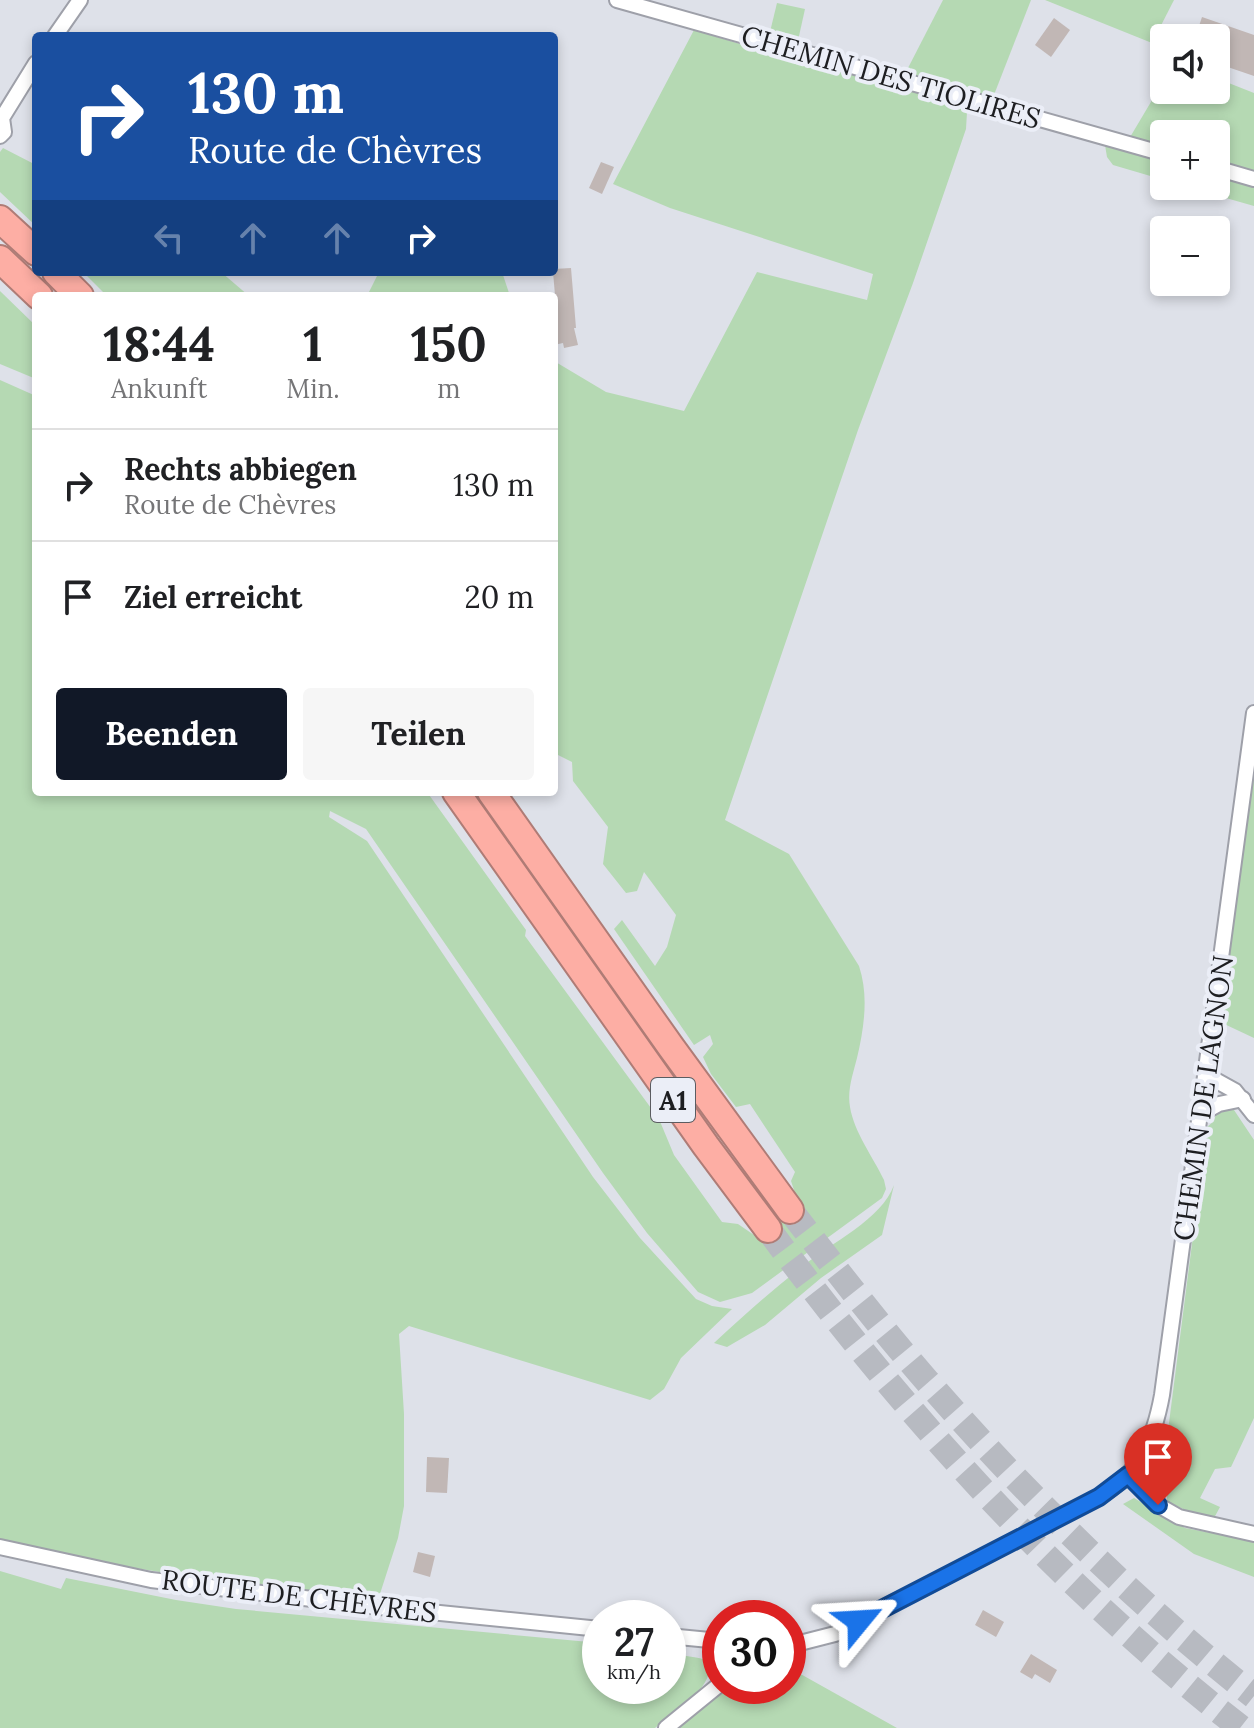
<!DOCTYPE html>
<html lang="de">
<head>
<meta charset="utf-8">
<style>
  :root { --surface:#fff; --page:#f6f6f6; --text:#202124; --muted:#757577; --line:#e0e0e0; --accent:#111827 }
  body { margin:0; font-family:Lora,serif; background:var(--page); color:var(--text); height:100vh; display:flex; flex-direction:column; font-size:30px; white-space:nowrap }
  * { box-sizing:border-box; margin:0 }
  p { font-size:26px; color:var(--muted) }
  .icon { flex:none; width:44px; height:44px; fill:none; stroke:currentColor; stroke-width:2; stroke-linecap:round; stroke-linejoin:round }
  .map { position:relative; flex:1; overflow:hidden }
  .sheet { position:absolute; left:32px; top:292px; width:526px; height:504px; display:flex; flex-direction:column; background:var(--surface); border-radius:8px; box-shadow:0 4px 12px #0003 }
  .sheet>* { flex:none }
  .hud { position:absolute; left:32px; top:32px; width:526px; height:244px; border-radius:8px; box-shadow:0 4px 12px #0003; background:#1a4fa0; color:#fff; overflow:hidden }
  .controls { position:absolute; left:1150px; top:24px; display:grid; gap:16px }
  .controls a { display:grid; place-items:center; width:80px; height:80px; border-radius:8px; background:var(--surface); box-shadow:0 4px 12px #0003; font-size:40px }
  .speed { position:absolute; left:582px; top:1600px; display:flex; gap:16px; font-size:40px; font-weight:700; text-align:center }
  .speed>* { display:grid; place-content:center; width:104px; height:104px; border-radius:50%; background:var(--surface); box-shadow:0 4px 12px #0003; line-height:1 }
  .speed small { font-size:20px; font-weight:400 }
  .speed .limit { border:12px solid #d22; background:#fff; color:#111 }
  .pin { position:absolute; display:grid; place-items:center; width:68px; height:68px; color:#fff; margin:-82px -34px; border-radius:50% 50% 50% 0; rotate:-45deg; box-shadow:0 0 8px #0007 }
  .pin .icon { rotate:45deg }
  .me { position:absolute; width:88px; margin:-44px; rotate:63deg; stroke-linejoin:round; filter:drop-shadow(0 0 6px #0008) }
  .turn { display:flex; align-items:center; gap:28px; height:168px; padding:0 24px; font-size:36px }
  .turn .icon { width:104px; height:104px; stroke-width:2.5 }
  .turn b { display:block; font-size:56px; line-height:68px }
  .lanes { display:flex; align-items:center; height:76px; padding:0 24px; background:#0003; justify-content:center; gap:40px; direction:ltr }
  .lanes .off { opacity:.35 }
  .eta { display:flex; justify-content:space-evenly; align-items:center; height:136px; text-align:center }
  .eta b { font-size:48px; font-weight:700; line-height:56px }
  .button { display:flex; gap:16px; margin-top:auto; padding:16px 24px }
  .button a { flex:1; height:92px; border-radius:8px; background:var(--accent); color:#fff; font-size:32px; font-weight:700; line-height:92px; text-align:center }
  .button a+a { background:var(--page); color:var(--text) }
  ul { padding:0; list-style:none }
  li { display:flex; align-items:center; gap:24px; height:112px; padding:0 24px; border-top:2px solid var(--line) }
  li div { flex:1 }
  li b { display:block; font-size:30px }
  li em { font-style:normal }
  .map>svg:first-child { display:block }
</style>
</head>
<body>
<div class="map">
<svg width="1254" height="1728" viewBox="0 0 1254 1728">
  <rect width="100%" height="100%" fill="#dee1e9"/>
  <!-- green -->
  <g fill="#b5d9b3">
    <polygon points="943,0 1031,0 992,100 910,75 908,68"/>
    <polygon points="1045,0 1174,0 1152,43"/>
    <polygon points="777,3 805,9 797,45 769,36"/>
    <path d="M 694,30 L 760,50 L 957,100 L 967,112 L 966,129 L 913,283 L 858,430 L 725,820 L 789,854 L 859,966 C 869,996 864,1028 857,1058 C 853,1074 847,1090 850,1107 C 854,1132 873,1157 884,1180 L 886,1189 L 882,1198 L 752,1293 L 720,1302 L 698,1292 L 647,1233 L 603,1173 L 366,829 L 330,811 L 329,817 L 367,841 L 593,1177 L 640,1238 L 696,1299 L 712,1306 L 732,1309 L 681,1358 L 664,1389 L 650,1400 L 409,1326 L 399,1334 L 404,1414 L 404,1506 L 398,1538 L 378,1600 C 250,1584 125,1573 0,1539 L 0,380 L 36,396 L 36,792 L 427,792 L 526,930 L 525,936 L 659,1119 L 674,1155 L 722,1222 L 738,1224 L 754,1235 L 761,1236 L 774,1213 L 779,1214 L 793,1205 L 795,1193 L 791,1181 L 795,1172 L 750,1104 L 736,1107 L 711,1074 L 703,1057 L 713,1044 L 710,1035 L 694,1045 L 614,929 L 622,920 L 655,966 L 667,947 L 676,915 L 644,872 L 637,891 L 626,893 L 603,864 L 608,827 L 573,781 L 572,762 L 554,753 L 554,361 L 606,392 L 684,411 L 757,272 L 867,300 L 873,274 L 670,208 L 613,184 Z"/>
    <polygon points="1216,78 1254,93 1254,206 1184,186 1216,186 1216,134 1164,134 1164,180 1113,165 1107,157 1105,145 1123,149 1164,80 1164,90 1216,90"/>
    <polygon points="3,148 36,165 36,226 0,192 0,152"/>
    <polygon points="83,272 221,272 249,296 107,296"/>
    <polygon points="379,272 502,272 510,296 367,296"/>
    <polygon points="0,291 36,326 36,379 0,364"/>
    <polygon points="1254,767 1254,1038 1220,1022"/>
    <polygon points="1224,1110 1234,1110 1254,1140 1254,1418 1231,1467 1215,1469 1200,1498 1220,1507 1214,1518 1191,1513 1167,1501 1167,1491 1160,1487 1155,1472 1165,1454 1207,1127 1214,1121 1216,1114"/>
    <path d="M 894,1185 L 882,1235 L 821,1278 L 765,1325 L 727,1347 L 714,1343 C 743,1316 772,1290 803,1266 C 831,1243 882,1219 894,1185 Z"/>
    <polygon points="1134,1498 1185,1528 1254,1541 1254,1577 1194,1554 1123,1504"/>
    <path d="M 0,1571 L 61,1589 L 66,1578 L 176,1600 L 236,1609 L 600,1643 L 600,1686 L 668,1686 L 668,1650 C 682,1658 697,1655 710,1662 C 713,1690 674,1712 655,1728 L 0,1728 Z"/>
    <polygon points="788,1667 897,1728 678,1728 710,1701 734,1686 788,1686"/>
  </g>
  <!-- building -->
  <g fill="#c1b7b5">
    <polygon points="1202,17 1254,35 1254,76 1216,63 1216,38 1195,38"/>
    <polygon points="1054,18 1070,30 1051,57 1035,45"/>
    <polygon points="601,162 614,167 602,194 589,188"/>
    <polygon points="571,268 576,328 574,328 578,345 564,348 563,343 554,345 554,331 558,330 553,272 554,269"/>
    <polygon points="427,1457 449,1458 447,1493 426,1492"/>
    <polygon points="418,1552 435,1556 430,1577 413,1572"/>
    <polygon points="983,1610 1004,1622 996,1637 975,1625"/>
    <polygon points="1031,1654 1057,1670 1050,1683 1035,1674 1032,1679 1020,1672"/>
  </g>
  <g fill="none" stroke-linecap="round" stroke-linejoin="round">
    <!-- motorway-tunnel -->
    <g stroke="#b7bac1" stroke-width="26" stroke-dasharray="26 13" stroke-linecap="butt">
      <path d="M 790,1210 C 835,1268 879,1326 927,1381 C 1026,1495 1135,1602 1254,1696"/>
      <path d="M 768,1229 C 905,1415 1058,1586 1241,1728"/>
    </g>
    <defs>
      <g id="minor">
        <polyline points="617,0 1164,154"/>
        <polyline points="55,36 80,0"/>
        <polyline points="0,136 4,132 2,118 36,63"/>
        <polyline points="1216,168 1254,179"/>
        <polyline points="1206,1075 1235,1091 1254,1115"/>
        <polyline points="1201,1114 1219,1104 1243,1099"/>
        <polyline points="1128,1475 1158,1505 1179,1517 1254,1534"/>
        <polyline points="0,1547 151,1580 380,1607 600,1629"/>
        <polyline points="668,1636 720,1641"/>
        <path d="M 788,1646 L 835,1634 L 1099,1497 C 1139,1474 1154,1439 1162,1395 L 1254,713"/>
        <polyline points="666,1728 720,1684"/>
      </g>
      <g id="motorway">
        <polyline points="0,219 36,252"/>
        <polyline points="0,259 39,296"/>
        <polyline points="56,272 80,296"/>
        <polyline points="456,792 706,1146 768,1229"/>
        <polyline points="491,792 671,1047 790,1210"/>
      </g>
    </defs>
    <!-- minor casing -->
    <use href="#minor" stroke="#9ea0a9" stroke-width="18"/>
    <!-- motorway casing -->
    <use href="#motorway" stroke="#af7c76" stroke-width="30"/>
    <!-- minor -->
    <use href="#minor" stroke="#fff" stroke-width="14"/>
    <!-- motorway -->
    <use href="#motorway" stroke="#fdaea4" stroke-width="26"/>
  </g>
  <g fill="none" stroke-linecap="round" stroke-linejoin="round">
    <defs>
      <polyline id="route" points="859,1621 1099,1497 1128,1475 1158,1505"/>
    </defs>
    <!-- route casing -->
    <use href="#route" stroke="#114b97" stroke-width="20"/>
    <!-- route -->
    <use href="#route" stroke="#1a73e8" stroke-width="14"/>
  </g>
  <g text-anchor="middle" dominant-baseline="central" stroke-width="8" stroke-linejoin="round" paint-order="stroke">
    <!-- shield labels -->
    <rect fill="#ebeef7" stroke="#5b5c61" stroke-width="2" x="651" y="1078" width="44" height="44" rx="6"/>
    <g font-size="26" font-weight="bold" fill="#1d1e21">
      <text x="673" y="1100">A1</text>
    </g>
    <!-- street labels -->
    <g font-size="28" fill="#1d1e21" stroke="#ebeef7">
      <text transform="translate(891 77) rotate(16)">CHEMIN DES TIOLIRES</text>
      <text transform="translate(1203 1098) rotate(-82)">CHEMIN DE LAGNON</text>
      <text transform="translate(299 1596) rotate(7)">ROUTE DE CHÈVRES</text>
    </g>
  </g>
</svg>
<div class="controls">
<a><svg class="icon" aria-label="sound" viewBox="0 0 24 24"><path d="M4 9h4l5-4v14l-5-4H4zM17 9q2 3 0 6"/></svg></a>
<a>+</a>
<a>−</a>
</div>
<div class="speed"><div>27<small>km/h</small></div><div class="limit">30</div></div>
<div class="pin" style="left:1158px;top:1505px;background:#d93025"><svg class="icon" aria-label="arrive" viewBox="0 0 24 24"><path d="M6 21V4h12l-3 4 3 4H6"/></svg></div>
<svg class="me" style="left:859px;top:1621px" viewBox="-20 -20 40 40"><path d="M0-17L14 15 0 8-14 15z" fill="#1a73e8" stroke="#fff" stroke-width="4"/></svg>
<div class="hud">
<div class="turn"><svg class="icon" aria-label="right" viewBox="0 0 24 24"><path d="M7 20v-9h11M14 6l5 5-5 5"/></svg><div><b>130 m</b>Route de Chèvres</div></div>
<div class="lanes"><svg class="icon off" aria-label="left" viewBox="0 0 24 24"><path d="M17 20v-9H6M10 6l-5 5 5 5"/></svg><svg class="icon off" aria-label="ahead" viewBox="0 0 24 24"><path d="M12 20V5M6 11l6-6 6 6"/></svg><svg class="icon off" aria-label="ahead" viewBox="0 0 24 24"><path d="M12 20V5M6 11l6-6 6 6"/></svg><svg class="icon" aria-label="right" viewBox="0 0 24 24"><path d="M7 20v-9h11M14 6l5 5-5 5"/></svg></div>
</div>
<section class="sheet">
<div class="eta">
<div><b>18:44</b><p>Ankunft</p></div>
<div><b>1</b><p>Min.</p></div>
<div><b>150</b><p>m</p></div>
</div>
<ul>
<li><svg class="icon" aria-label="right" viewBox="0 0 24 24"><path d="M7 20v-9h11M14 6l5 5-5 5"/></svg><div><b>Rechts abbiegen</b><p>Route de Chèvres</p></div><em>130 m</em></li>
<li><svg class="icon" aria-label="arrive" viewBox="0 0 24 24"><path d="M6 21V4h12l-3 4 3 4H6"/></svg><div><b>Ziel erreicht</b></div><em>20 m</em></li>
</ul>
<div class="button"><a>Beenden</a><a>Teilen</a></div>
</section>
</div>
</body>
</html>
